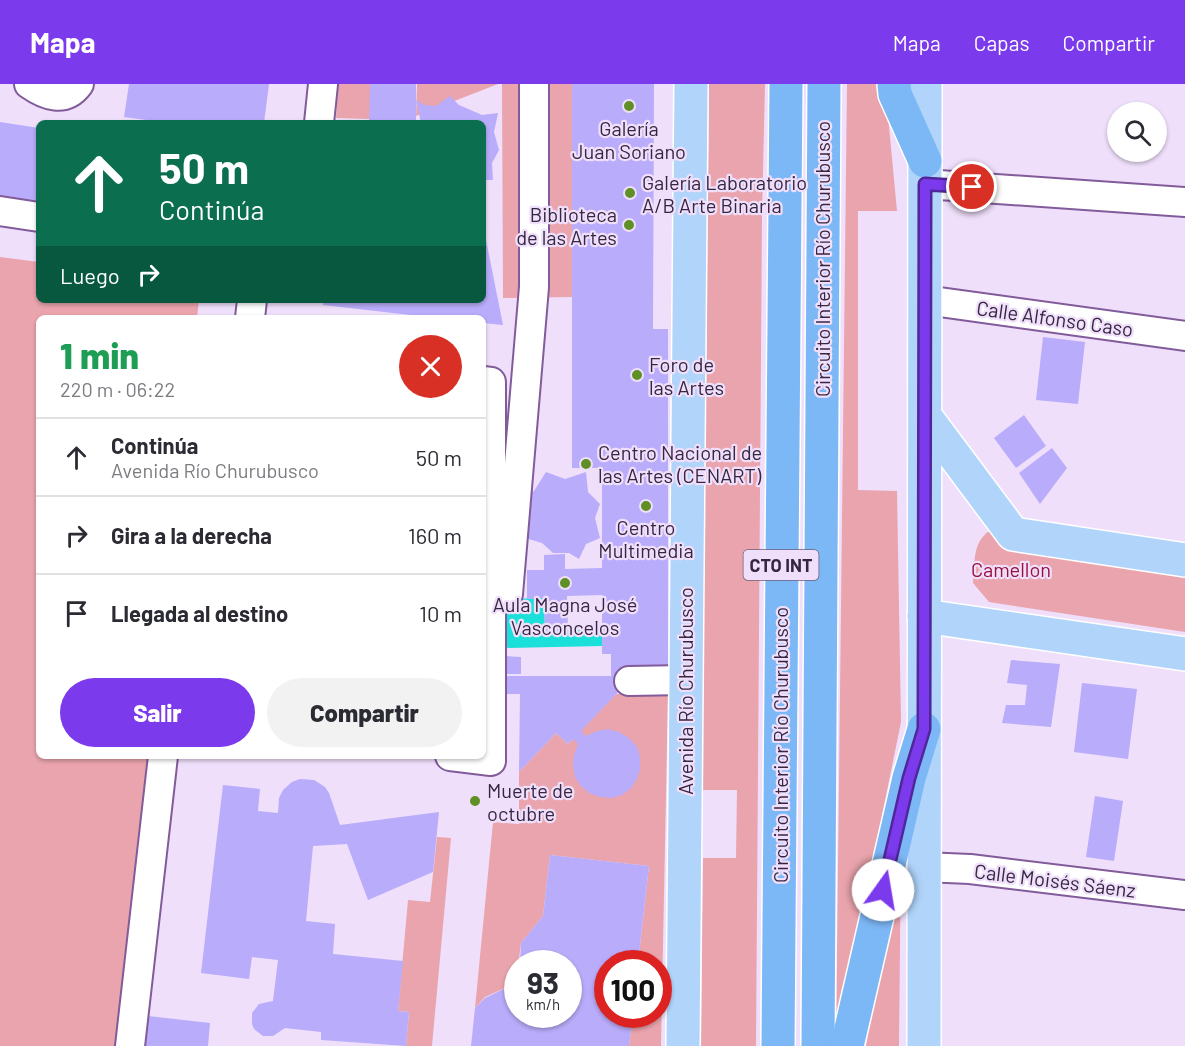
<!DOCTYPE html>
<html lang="es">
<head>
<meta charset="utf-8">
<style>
  :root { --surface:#fff; --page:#f2f2f3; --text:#2b2b33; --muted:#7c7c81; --line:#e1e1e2; --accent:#7c3aed }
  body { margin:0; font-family:Barlow,sans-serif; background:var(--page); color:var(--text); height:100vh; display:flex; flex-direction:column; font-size:22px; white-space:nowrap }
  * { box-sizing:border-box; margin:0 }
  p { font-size:20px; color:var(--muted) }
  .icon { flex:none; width:33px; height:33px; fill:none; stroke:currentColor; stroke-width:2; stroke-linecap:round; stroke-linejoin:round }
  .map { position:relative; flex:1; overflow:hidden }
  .panel { position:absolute; left:36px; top:231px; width:450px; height:444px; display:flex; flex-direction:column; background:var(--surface); border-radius:9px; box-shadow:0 2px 4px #0004 }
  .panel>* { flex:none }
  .banner { position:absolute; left:36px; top:36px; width:450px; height:183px; border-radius:9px; box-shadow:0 2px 4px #0004; background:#0b6e4f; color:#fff; overflow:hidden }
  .fabs { position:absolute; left:1107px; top:18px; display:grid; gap:12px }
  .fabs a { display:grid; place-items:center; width:60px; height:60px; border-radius:50%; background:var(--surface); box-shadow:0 2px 4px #0004; font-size:30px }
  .speed { position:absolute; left:504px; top:866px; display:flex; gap:12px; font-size:30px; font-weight:700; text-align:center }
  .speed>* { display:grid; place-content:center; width:78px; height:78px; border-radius:50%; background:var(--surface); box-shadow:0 2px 4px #0004; line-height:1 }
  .speed small { font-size:15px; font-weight:400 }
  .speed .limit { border:9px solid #d22; background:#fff; color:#111 }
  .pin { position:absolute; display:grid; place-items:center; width:51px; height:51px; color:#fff; margin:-26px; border:3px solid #fff; border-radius:50%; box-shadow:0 2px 6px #0007 }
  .me { position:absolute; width:66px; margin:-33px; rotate:13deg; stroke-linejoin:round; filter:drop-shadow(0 0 4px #0008) }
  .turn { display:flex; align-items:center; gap:21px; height:126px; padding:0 24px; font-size:27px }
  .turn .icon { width:78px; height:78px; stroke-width:2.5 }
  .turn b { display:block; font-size:42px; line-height:51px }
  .then { display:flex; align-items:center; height:57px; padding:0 24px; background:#0003; gap:12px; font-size:22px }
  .round { display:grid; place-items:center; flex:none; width:63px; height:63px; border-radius:32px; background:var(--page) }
  .headline { display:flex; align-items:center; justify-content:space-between; height:102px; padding:0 24px }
  h1 { font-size:36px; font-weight:800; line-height:45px; color:#1e9e55 }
  .action { display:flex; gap:12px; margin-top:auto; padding:12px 24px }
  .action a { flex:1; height:69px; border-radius:36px; background:var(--accent); color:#fff; font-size:24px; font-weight:800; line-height:69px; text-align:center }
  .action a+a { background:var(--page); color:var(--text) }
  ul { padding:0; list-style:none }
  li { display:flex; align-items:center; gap:18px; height:78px; padding:0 24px; border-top:2px solid var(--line) }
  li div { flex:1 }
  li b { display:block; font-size:22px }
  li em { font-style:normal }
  header { display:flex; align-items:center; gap:36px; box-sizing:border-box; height:84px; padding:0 30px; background:var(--accent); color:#fff }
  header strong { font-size:28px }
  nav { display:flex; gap:33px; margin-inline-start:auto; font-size:21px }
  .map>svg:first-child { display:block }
</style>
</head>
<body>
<header>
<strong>Mapa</strong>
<nav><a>Mapa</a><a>Capas</a><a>Compartir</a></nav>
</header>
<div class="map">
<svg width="1185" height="962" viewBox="0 0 1185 962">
  <rect width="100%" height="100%" fill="#efdffb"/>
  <!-- green -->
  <g fill="#eaa4ad">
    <polygon points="338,0 370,0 370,35 336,34"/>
    <polygon points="417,0 498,0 416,32"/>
    <polygon points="502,0 572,0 572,213 503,214"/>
    <polygon points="709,0 765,0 762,133 756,962 701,962 703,774 736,774 737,706 702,706"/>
    <polygon points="847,0 885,0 897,127 858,127 858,406 897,407 901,638 836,958"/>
    <polygon points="0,173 39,178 39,216 199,216 197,234 39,234 39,672 151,672 120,962 0,962"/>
    <path d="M 993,445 L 1185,476 L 1185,548 L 989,518 L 973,499 C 975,478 972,455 993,445 Z"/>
    <polygon points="616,610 668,610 661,962 629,962 633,930 658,930 658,879 638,879 649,782 550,771 543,832 521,859 516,899 485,913 475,924 493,738 519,740 519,688 556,649 568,660"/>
    <polygon points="437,753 451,754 432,962 406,962 409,928 398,927 408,816 430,818"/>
    <polygon points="901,761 899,962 866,962"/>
  </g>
  <!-- water -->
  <polygon fill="#1bdfd9" points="544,514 545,547 602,545 602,562 503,564 504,515"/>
  <!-- building -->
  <g fill="#b9acfa">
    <polygon points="129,0 269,0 264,39 169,39 124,33"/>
    <polygon points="370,0 416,0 416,16 424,21 436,22 450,12 459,21 482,31 498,29 494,48 499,66 492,79 493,96 483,96 483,39 421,39 416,16 416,39 369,39"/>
    <polygon points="572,0 654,0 653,245 668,245 668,583 642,583 581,647 586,652 597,647 608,645 619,648 629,654 637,663 640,673 640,685 637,695 631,704 622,711 611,714 600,713 589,709 581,702 575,693 573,682 574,671 578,660 573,655 568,660 556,649 519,688 520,610 504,610 504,592 611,592 611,570 602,570 602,511 567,512 568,546 545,547 544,514 527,515 527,486 544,486 544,471 565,470 565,485 602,484 602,384 572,384"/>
    <polygon points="0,38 39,44 39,124 0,117"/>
    <polygon points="483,141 503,241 483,239 483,234 437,234 323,221 324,216 483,216"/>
    <polygon points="1043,253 1085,258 1078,320 1036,316"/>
    <polygon points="1024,331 1046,362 1016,384 994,354"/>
    <polygon points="1052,364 1067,384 1040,420 1019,389"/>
    <polygon points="546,388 565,395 586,388 588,408 600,420 595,434 600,454 586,460 579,475 569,469 553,469 542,459 522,453 520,414 534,407"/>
    <polygon points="506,572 521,573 521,590 506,590"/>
    <polygon points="1011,576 1060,580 1051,643 1002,639 1006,621 1025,621 1027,601 1007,599"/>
    <polygon points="1082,599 1137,605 1128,675 1074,668"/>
    <polygon points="300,695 314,696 325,703 329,709 340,741 439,728 433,788 368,816 347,760 313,762 306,837 335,840 333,870 403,877 398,927 409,928 406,962 321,956 321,948 285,944 273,952 263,952 254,945 252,940 252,929 259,920 273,917 278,876 252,873 249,895 201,889 223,701 260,705 258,727 278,729 279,714 283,706 292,698"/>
    <polygon points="1095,712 1123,717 1114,777 1086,773"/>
    <polygon points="550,771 649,782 638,879 608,879 608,930 633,930 629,962 471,962 475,924 485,914 518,898 518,930 568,930 568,879 520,879 521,859 543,832"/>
    <polygon points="148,932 210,939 208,962 145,962"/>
  </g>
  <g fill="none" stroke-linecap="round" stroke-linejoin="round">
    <defs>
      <g id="minor">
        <path d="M 29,0 C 46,12 65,19 79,0"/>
        <polyline points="319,39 323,0"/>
        <polyline points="925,100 1185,118"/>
        <polyline points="0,127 39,133"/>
        <polyline points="925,216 1185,252"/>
        <polyline points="250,234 252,216"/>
        <polyline points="508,510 534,203 534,0"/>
        <polyline points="629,597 685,596"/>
        <polyline points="450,672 491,677 491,298 483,297"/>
        <polyline points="924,783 970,785 1185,811"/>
        <polyline points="130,962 163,672"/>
      </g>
      <g id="major">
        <polyline points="925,332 1013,450 1185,476"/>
        <polyline points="924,532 1185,570"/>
        <polyline points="683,962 691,0"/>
        <polyline points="924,962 925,0"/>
      </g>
      <g id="highway">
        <polyline points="894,0 895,10 925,77"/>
        <polyline points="778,962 786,0"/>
        <polyline points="818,962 824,0"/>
        <polyline points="847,962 909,694 924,645"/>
      </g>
    </defs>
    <!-- minor casing -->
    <use href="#minor" stroke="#815b9a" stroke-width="32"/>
    <!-- major casing -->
    <use href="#major" stroke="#fff" stroke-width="36"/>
    <!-- highway casing -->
    <use href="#highway" stroke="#fff" stroke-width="36"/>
    <!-- minor -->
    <use href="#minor" stroke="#fff" stroke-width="28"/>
    <!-- major -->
    <use href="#major" stroke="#b0d4fa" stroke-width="33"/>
    <!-- highway -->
    <use href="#highway" stroke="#7cb7f6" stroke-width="33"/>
  </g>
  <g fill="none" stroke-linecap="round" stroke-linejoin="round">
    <defs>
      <polyline id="route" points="883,806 909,694 924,645 925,100 972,103"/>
    </defs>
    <!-- route casing -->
    <use href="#route" stroke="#51269a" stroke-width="15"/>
    <!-- route -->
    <use href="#route" stroke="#7c3aed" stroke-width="10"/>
  </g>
  <!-- markers -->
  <g fill="#5f8f25" stroke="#efdffb" stroke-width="2">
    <circle cx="629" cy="22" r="6"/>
    <circle cx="630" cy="109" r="6"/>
    <circle cx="629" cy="141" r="6"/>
    <circle cx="637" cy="291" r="6"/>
    <circle cx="586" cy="380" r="6"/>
    <circle cx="646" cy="422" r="6"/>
    <circle cx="565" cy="499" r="6"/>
    <circle cx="475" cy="717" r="6"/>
  </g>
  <g text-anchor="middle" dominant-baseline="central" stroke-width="4.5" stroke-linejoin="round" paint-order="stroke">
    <!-- shield labels -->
    <rect fill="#efdffb" stroke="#6e5e79" stroke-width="1.5" x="743.5" y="466" width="75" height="30" rx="4.5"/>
    <g font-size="18" font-weight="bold" fill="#362641">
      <text x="781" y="481">CTO INT</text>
    </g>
    <!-- poi labels -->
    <g font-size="20" fill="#362641" stroke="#efdffb" text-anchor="start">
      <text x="629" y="44" text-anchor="middle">Galería<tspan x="629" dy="23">Juan Soriano</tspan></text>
      <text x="642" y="98">Galería Laboratorio<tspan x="642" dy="23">A/B Arte Binaria</tspan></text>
      <text x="617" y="130" text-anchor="end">Biblioteca<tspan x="617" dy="23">de las Artes</tspan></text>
      <text x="649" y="280">Foro de<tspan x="649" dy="23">las Artes</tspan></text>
      <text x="598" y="368">Centro Nacional de<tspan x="598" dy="23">las Artes (CENART)</tspan></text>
      <text x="646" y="443" text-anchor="middle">Centro<tspan x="646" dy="23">Multimedia</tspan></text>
      <text x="565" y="520" text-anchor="middle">Aula Magna José<tspan x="565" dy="23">Vasconcelos</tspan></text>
      <text x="487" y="706">Muerte de<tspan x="487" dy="23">octubre</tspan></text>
    </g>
    <!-- street labels -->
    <g font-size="20" fill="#362641" stroke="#efdffb">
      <text transform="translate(822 175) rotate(-90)">Circuito Interior Río Churubusco</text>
      <text transform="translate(1055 234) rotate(8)">Calle Alfonso Caso</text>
      <text transform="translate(685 607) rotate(-90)">Avenida Río Churubusco</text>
      <text transform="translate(780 661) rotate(-90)">Circuito Interior Río Churubusco</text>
      <text transform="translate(1055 796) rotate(7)">Calle Moisés Sáenz</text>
    </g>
    <!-- park labels -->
    <g font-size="20" fill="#99103c" stroke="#efdffb">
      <text x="1011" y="485">Camellon</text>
    </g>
  </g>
</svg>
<div class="fabs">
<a><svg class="icon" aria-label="search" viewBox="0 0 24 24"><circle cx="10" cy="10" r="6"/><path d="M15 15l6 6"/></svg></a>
</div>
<div class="speed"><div>93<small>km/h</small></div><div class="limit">100</div></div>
<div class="pin" style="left:972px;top:103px;background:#d93025"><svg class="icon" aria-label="arrive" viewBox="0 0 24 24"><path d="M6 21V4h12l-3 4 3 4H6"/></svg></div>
<svg class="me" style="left:883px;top:806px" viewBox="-20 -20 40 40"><circle r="19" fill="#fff"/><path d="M0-13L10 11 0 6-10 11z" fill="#7c3aed"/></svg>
<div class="banner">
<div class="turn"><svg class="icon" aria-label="ahead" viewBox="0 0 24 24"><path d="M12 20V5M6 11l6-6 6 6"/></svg><div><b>50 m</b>Continúa</div></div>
<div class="then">Luego<svg class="icon" aria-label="right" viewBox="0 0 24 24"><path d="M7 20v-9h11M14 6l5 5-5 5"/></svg></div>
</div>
<section class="panel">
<div class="headline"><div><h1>1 min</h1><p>220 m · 06:22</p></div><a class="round" style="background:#d93025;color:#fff"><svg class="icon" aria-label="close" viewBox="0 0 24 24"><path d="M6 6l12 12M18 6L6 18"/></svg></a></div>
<ul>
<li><svg class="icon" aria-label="ahead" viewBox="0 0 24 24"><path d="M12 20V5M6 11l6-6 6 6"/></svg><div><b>Continúa</b><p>Avenida Río Churubusco</p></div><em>50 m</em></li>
<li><svg class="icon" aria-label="right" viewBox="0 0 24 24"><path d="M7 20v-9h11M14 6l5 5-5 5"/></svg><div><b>Gira a la derecha</b></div><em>160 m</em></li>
<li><svg class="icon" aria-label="arrive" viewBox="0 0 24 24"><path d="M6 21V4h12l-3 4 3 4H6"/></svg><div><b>Llegada al destino</b></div><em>10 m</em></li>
</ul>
<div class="action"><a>Salir</a><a>Compartir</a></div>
</section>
</div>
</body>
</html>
